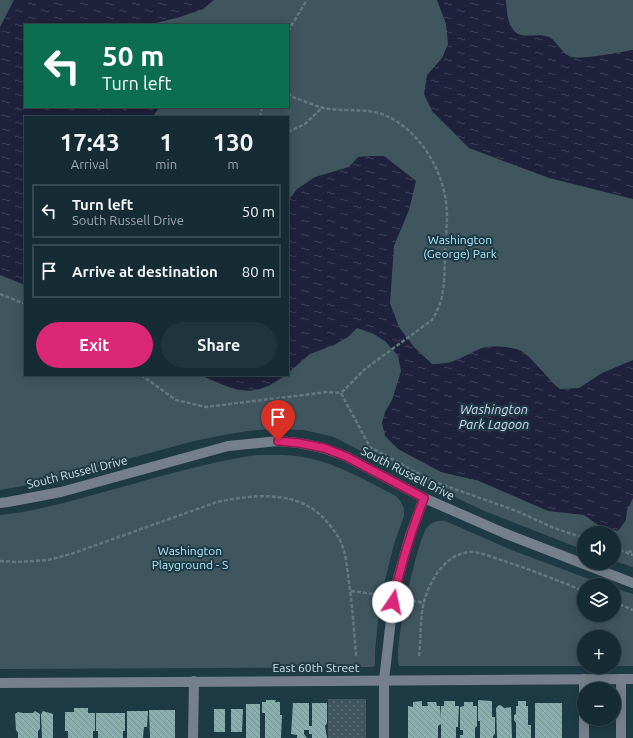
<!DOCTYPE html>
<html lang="en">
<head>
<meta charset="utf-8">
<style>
  :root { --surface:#162c34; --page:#1f343c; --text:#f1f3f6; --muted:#9ea7ac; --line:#35484f; --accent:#db2777 }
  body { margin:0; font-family:Ubuntu,sans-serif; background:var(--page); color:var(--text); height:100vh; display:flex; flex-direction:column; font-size:15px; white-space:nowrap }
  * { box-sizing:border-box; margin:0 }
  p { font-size:13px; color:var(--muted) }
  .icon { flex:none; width:22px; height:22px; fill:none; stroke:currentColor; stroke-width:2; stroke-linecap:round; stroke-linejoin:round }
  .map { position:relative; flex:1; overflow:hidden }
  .details { position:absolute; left:24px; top:116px; width:265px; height:260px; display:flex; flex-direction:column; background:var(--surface); border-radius:0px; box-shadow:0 2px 10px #0003,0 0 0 1px var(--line) }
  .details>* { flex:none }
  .top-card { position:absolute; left:24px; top:24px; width:265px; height:84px; border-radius:0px; box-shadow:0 2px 10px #0003,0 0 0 1px var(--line); background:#0b6e4f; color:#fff; overflow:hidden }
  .controls { position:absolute; left:577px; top:526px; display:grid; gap:8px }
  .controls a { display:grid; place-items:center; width:44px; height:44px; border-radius:50%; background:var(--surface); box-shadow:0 2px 10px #0003,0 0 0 1px var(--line); font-size:20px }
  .pin { position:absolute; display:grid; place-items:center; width:34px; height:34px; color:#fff; margin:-41px -17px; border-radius:50% 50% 50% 0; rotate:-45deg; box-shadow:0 0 4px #0007 }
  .pin .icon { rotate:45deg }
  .me { position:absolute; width:44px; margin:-22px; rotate:11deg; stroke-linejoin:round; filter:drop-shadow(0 0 3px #0008) }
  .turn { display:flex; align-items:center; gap:14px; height:84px; padding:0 12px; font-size:18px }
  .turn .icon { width:52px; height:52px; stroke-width:2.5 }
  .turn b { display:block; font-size:28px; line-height:34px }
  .eta { display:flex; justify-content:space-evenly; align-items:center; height:68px; text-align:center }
  .eta b { font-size:24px; font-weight:600; line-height:28px }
  .button { display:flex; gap:8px; margin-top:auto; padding:8px 12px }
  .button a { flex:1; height:46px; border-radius:24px; background:var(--accent); color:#fff; font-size:16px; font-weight:600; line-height:46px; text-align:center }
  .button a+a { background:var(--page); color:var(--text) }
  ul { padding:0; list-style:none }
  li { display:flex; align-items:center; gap:12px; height:54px; margin:0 8px 6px; padding:0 4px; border:2px solid var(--line); border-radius:0px }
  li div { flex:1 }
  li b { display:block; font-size:15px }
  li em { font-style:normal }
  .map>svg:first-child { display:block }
</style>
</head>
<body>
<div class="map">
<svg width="633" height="738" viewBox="0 0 633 738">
  <defs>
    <pattern id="grass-dots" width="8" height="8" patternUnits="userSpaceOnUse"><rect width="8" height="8" fill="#40565e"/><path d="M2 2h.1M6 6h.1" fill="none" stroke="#5b6e75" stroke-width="1.8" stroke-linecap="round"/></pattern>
    <pattern id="water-ripples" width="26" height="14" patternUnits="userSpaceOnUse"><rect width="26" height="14" fill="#1f223c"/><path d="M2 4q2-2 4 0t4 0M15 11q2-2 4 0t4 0" fill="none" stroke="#3e4258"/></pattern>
    <pattern id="building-back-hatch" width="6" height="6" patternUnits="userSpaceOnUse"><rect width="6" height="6" fill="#8aaeae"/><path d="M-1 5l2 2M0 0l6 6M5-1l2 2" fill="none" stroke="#779394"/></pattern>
  </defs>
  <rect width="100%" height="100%" fill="#1e3b45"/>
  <!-- grass -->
  <rect fill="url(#grass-dots)" x="328" y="699" width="38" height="39"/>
  <!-- park -->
  <g fill="#40565e" fill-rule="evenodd">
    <path d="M 0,0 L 633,0 L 633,567 L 614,561 L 614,533 L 584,533 L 584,550 L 482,510 L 400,471 L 334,437 L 304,430 L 271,429 L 248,431 L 224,435 L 194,441 L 39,483 L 0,490 ZM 25,25 L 288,25 L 288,107 L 25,107 ZM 25,117 L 288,117 L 288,375 L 25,375 Z"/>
    <path d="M 256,455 C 274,455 291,454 308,458 C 339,464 368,482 396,496 L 401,502 L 404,509 L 404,516 L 394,544 L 383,588 L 379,611 L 375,651 L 375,665 L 373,667 L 0,669 L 0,515 C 32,512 64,503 96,494 C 149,480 202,463 256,455 Z"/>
    <path d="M 438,521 L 445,521 L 514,551 L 605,585 L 584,585 L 584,615 L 614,615 L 614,588 L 633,594 L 633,666 L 614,666 L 614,637 L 584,637 L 584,666 L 399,666 C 393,650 416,546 426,529 C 429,524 434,522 438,521 Z"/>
  </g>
  <!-- water -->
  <g fill="url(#water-ripples)">
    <polygon points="14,0 214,0 203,9 180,17 148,25 25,25 25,107 160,107 152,117 25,117 25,285 0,275 0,27"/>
    <path d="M 437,0 L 506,0 C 507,11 507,31 521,35 C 530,37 539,33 549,37 C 556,40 561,52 569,56 C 577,61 621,52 633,50 L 633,199 L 549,178 L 469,148 L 432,111 L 424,94 L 427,75 L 442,58 L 448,44 L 446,24 Z"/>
    <path d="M 371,156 L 384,156 L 416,181 L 409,210 L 394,246 L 390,303 L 399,327 L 414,347 L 432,364 C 457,364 462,356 482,348 C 491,345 511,347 519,350 C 528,353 547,377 555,385 L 560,389 L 579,388 L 602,373 L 633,360 L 633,498 L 627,510 L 626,520 L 618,531 L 598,525 L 584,515 L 548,511 L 479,481 L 441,472 L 398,449 L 385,436 L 382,423 L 385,412 L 392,400 L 401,371 L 398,356 L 386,342 L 374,334 L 357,328 L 348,337 L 334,345 L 310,354 L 288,373 L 288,201 L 297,189 L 315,177 L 349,167 L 358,157 Z"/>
    <path d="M 200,375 L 285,375 C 252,401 235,390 200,375 Z"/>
  </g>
  <!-- building -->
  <g fill="url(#building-back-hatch)">
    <polygon points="266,700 276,700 275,702 280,702 280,715 282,715 281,738 265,738 265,713 262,713 262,702 266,702"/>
    <polygon points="478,700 492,701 492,717 495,717 495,734 493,736 493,738 480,738 480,721 478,721"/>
    <polygon points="422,701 422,706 428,706 427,702 436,702 437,706 440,706 441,719 441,706 444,706 444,701 455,701 455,706 459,706 458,727 456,727 456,738 441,738 441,724 438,726 438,738 408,738 408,706 413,707 413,702"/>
    <polygon points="518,701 526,701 526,706 528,706 528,725 531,725 531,738 516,738 516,723 514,720 514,715 516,714 516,706 518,706"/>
    <polygon points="464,702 473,702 473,706 477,706 477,726 475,728 475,738 460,738 460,735 463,735 463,730 460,730 460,707 464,706"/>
    <polygon points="293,703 309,703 309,730 304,730 304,734 307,738 297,738 297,735 291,734"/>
    <polygon points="312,703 327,703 327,723 325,726 327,738 312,738 312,734 309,734 309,726 312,726"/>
    <rect x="535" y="703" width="27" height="35"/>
    <rect x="246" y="704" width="14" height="34"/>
    <polygon points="499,705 502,706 504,708 511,707 512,738 497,738 496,708"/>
    <polygon points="74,708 88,708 88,713 95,713 95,731 93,731 93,738 68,738 68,731 65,731 65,712 74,712"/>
    <rect x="214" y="709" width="11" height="23"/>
    <polygon points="231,709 243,709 242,732 231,732"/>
    <polygon points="149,710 175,710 175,738 150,738"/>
    <polygon points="35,711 40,714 40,729 38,731 38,738 18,738 18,733 16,730 15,714 18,712 23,713 33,713"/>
    <polygon points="43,711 53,714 53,738 42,738 41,714"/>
    <polygon points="127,711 148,711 147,727 144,727 143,738 127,738"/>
    <polygon points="96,713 125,713 125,731 123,731 123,738 98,738 98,731 96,731"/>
  </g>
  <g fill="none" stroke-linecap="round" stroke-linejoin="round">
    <!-- path -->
    <g stroke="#607981" stroke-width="2.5" stroke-dasharray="4 2" stroke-linecap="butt">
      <polyline points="288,31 307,0"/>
      <path d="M 288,93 L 292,97 C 302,100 313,105 323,108 C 350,113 371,105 396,121 C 427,141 446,178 447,214 C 447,229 445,244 445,259 C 444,282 445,300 432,320 L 365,369 L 341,393"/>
      <polyline points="260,117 262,107"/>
      <polyline points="288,132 305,124 323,107"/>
      <polyline points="0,294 25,304"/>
      <polyline points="141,375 176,400 206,407 327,392 341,393 370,447 432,481 514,510 554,528 584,538"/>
      <polyline points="614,548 633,555"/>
      <polyline points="628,552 633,551"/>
      <path d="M 0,561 L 18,562 L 48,560 L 71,554 L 217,502 C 256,494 301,489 329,524 C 336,533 341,540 344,551 C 346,558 347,567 348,575 C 352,602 354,629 356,656"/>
      <polyline points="351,591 381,595"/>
      <polyline points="406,599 424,603"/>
      <polyline points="614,602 633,610"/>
      <path d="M 419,656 C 421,641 420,616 424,602 C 430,580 444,556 468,552 C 478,551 489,556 498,559 C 527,568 556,580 584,591"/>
    </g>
    <!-- minor -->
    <g stroke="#76808c" stroke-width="10">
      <polyline points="0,503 8,502 61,492 228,446 278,441 299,443 323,448 345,456 424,498 504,533 633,583"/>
      <polyline points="584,679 584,738"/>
      <polyline points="0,683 633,679"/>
      <polyline points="193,738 194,681"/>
      <polyline points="384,738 384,680 393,602 398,578 410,536 424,498"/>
      <polyline points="621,738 621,679"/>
    </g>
  </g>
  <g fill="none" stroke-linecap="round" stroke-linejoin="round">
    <defs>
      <path id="route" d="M 278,441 L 299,443 L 324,448 L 345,456 L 424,498 C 411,532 400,566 393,602"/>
    </defs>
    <!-- route casing -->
    <use href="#route" stroke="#8e194d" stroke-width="10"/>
    <!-- route -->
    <use href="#route" stroke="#db2777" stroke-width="7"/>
  </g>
  <g text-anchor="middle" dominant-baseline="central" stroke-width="4" stroke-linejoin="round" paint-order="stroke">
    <!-- park labels -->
    <g font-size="12" fill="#b0e7fc" stroke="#1e3b45">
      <text x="460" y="239">Washington<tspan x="460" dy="14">(George) Park</tspan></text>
      <text x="190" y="550">Washington<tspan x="190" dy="14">Playground - S</tspan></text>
    </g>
    <!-- street labels -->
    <g font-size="12" fill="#d0e0e7" stroke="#1e3b45">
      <text transform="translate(77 472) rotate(-14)">South Russell Drive</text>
      <text transform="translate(408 473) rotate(27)">South Russell Drive</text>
      <text x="316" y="667">East 60th Street</text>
    </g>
    <!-- water labels -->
    <g font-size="13" font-style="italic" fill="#d4dafc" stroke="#1e3b45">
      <text x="494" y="409">Washington<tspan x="494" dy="15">Park Lagoon</tspan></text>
    </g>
  </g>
</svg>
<div class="controls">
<a><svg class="icon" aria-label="sound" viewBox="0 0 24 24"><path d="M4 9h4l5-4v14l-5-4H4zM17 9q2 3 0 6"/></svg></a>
<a><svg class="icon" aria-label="layers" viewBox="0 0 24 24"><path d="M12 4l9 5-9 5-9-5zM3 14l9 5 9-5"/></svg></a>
<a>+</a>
<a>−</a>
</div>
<div class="pin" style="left:278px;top:441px;background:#d93025"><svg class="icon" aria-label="arrive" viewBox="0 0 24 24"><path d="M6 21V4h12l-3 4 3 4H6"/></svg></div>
<svg class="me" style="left:393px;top:602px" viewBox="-20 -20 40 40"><circle r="19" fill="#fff"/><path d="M0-13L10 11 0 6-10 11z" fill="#db2777"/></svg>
<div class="top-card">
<div class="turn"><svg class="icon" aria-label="left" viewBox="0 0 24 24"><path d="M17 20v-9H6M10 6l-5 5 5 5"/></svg><div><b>50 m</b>Turn left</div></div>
</div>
<section class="details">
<div class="eta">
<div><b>17:43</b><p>Arrival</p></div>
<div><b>1</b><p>min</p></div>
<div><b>130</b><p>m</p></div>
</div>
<ul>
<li><svg class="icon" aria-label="left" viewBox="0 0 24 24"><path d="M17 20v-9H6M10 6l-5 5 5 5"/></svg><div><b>Turn left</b><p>South Russell Drive</p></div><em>50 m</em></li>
<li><svg class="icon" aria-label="arrive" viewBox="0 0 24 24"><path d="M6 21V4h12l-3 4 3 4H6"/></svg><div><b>Arrive at destination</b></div><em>80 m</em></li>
</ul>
<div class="button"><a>Exit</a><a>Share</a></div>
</section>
</div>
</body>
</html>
